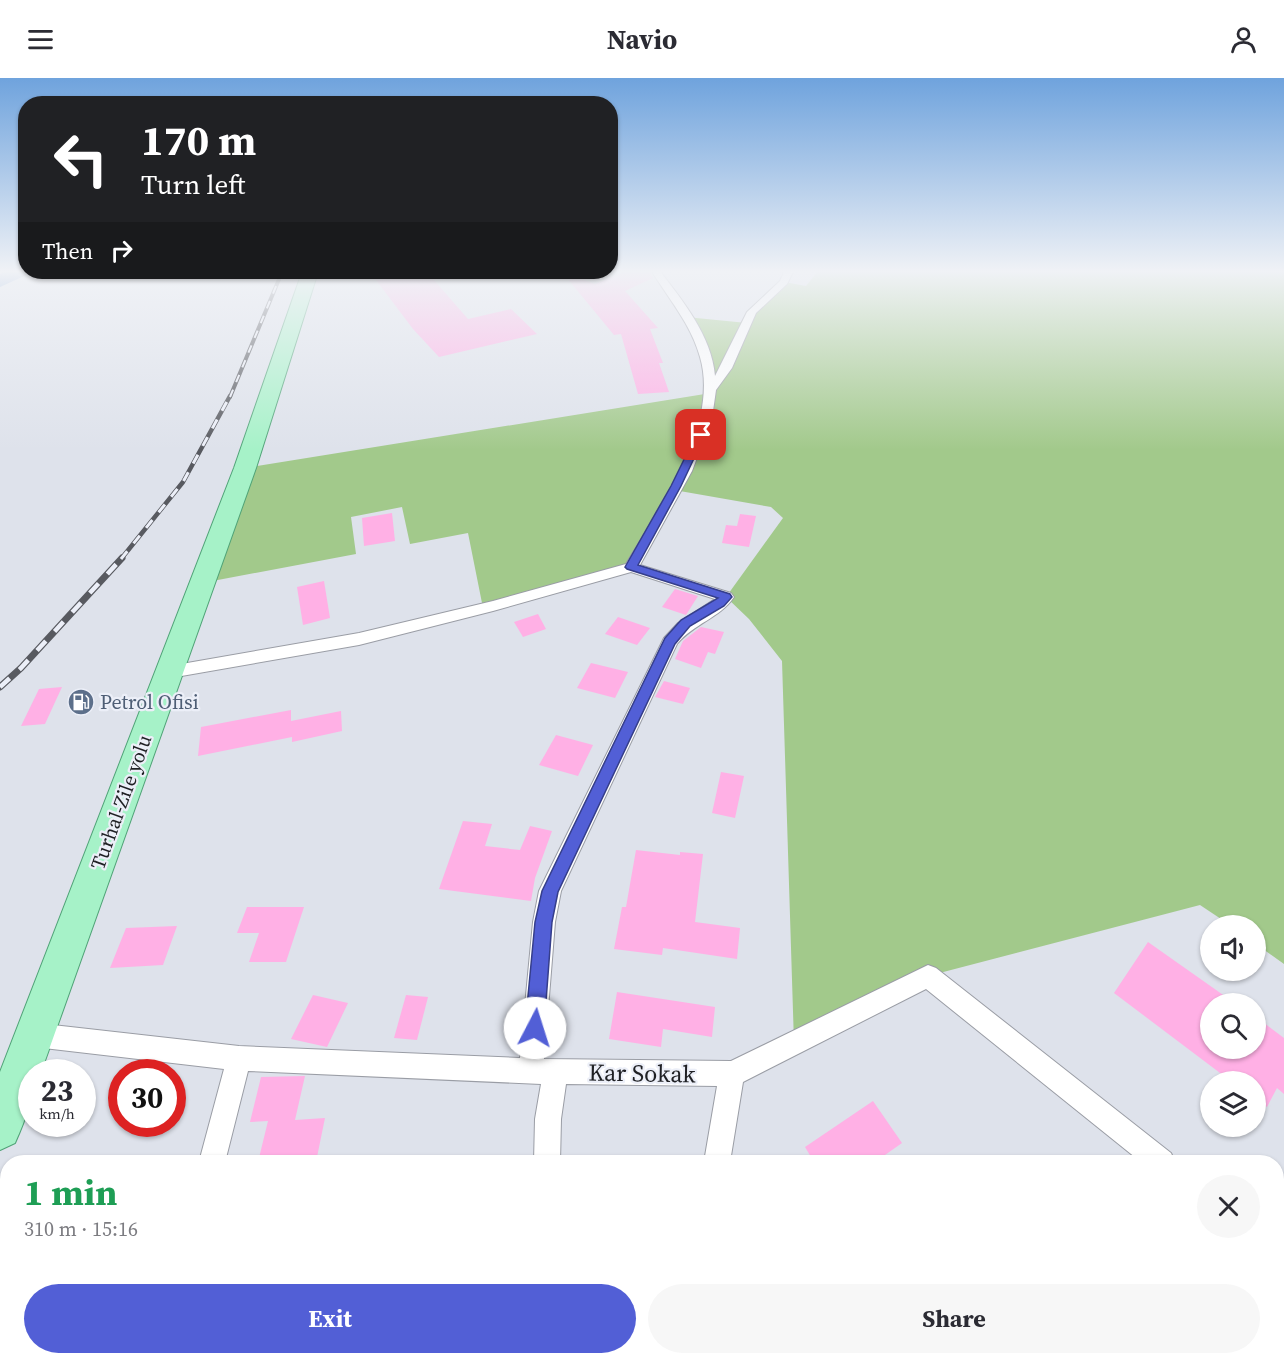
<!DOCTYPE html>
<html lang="en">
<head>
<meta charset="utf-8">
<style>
  :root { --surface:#fff; --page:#f7f7f7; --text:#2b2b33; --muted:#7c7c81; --accent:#525fd6 }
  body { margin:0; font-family:"Source Serif 4",serif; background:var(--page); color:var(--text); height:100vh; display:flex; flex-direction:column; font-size:22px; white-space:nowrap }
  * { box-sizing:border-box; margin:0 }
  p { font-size:20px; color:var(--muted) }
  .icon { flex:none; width:33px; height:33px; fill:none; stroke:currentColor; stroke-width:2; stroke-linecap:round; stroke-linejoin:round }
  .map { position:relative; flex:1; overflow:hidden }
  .details { position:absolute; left:0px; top:1077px; width:1284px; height:210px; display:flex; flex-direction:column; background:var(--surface); border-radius:24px 24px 0 0; box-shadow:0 2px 4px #0004 }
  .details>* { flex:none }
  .banner { position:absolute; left:18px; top:18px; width:600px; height:183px; border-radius:24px; box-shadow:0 2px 4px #0004; background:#202124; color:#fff; overflow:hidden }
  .controls { position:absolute; left:1200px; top:837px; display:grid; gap:12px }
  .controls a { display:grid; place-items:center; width:66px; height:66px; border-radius:50%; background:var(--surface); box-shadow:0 2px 4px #0004; font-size:30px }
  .speed { position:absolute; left:18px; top:981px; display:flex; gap:12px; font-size:30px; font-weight:700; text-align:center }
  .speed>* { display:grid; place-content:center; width:78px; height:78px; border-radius:50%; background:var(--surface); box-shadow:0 2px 4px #0004; line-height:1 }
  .speed small { font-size:15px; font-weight:400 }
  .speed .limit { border:9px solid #d22; background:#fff; color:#111 }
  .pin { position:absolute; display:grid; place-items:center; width:51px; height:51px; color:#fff; margin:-26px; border-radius:12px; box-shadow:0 3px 9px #0006 }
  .me { position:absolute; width:66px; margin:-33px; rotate:5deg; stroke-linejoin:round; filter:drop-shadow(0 0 4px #0008) }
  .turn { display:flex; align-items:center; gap:21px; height:126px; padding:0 24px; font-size:27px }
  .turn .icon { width:78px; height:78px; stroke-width:2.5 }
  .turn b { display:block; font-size:42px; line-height:51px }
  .then { display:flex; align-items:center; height:57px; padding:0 24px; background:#0003; gap:12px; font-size:22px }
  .round { display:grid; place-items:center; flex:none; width:63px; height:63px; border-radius:32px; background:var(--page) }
  .head { display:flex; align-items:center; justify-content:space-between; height:102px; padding:0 24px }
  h1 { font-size:36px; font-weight:700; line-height:45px; color:#1e9e55 }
  .cta { display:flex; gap:12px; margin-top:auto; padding:12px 24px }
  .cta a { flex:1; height:69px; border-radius:36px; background:var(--accent); color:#fff; font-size:24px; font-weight:700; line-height:69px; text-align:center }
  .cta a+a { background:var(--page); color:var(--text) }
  header { display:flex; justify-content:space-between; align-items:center; height:78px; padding:0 24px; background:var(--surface); font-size:27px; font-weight:700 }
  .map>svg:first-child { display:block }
</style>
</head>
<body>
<header><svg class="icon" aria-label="menu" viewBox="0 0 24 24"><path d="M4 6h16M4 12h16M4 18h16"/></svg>Navio<svg class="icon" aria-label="person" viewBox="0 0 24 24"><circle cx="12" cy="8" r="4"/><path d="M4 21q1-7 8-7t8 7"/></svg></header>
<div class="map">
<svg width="1284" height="1287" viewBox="0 0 1284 1287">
  <rect width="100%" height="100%" fill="#dee2eb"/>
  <!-- green -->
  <polygon fill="#a2c98b" points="819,192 1284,192 1284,886 1256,866 1256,848 1230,847 1200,827 928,898 794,965 782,583 749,541 726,519 783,440 771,429 674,412 631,489 483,530 468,455 410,466 402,429 351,439 356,476 202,505 245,390 711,315 710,294 686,239 747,245 784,204 806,208"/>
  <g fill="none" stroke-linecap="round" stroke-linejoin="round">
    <!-- river -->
    <polygon fill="#5a89cc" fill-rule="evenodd" points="10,192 33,194 0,209 0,196"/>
  </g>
  <!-- building -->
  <g fill="#ffb0e5">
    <polygon points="629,192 649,192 653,200 625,213 658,250 650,251 663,285 659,285 669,314 638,316 621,256 614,257 562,194 595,206"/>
    <polygon points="370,194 427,194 468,241 511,231 537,256 439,279 413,251"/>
    <polygon points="392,435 395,463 364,468 362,440"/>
    <polygon points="740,436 756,438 749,469 722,465 726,447 737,448"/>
    <polygon points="324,503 330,540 303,547 297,509"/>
    <polygon points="675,511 698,518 686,537 662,529"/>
    <polygon points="538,536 546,551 523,559 514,544"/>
    <polygon points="618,539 650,550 637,567 605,556"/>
    <polygon points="701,549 724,554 715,576 708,574 701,590 675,581 683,563"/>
    <polygon points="591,585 628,594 615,620 577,610"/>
    <polygon points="664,603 690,610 683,626 655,619"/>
    <polygon points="62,609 45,646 21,648 39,611"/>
    <polygon points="291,632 291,643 341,633 342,653 292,664 292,659 198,678 201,649"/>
    <polygon points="556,657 593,667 578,698 539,687"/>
    <polygon points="721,694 744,698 735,740 712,735"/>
    <polygon points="463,743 492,746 485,768 520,772 530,748 552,753 535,800 531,823 439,811"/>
    <polygon points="636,772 680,777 680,774 703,776 695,844 740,850 737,881 663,870 662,877 614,871 622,829 626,829"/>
    <polygon points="247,829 304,829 286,884 249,884 259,855 237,855"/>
    <polygon points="177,848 163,887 110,890 126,850"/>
    <polygon points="1148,864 1236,926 1210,926 1210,970 1256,970 1256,939 1284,960 1284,1016 1277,1010 1267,1029 1256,1021 1256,1004 1232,1004 1114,915"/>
    <polygon points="617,914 715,929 712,959 663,951 661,969 609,961"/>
    <polygon points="313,917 348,925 327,969 291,961"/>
    <polygon points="406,917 428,919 417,962 394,960"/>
    <polygon points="305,998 295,1042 325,1040 316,1084 258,1084 268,1043 250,1044 261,999"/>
    <polygon points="873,1023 902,1065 875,1084 814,1084 805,1069"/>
  </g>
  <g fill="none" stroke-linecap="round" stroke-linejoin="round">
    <defs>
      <g id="minor">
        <path d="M 651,192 L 659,192 C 682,222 712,258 715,298 L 747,234 L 780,203 L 785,192 L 794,192 L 787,206 L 756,235 L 732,290 L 716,312 L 712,340 L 692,393 L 640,487 L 731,515 L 734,519 C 720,540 693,546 677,566 L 561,813 L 555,844 L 544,981 L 731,983 L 928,887 L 936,890 L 1171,1075 L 1175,1084 L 1141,1084 L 926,911 L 743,1004 L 730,1084 L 704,1084 L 717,1008 L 566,1006 L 561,1041 L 560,1084 L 534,1084 L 535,1041 L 541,1006 L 248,993 L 225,1084 L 199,1084 L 224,991 L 35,969 L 26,966 L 23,957 L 26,948 L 35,945 L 239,968 L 520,980 L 533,844 L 539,813 L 664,560 L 678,545 L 715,521 L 631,494 L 493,533 L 359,567 L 170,600 L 164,598 L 161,594 L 164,590 L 170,588 L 359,555 L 493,523 L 626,486 C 659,431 720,347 700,279 C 691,246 668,220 651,192 Z"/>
        <polygon points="1276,1162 1284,1165 1284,1227 1276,1230"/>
        <polygon points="156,1280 186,1280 185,1287 155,1287"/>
        <polygon points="552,1280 582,1280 583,1287 553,1287"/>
        <polygon points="730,1280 760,1280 762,1287 732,1287"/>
        <polygon points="1228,1280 1258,1280 1255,1287 1225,1287"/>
      </g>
      <path id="primary" d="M 302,194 L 318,194 L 256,390 L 41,994 L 32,994 C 32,1024 27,1038 15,1065 L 0,1072 L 0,994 L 234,390 Z"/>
    </defs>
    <!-- minor casing -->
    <use href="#minor" stroke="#9a9da5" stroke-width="2"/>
    <!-- primary casing -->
    <use href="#primary" stroke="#50a377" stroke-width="2"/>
    <!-- minor -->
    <use href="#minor" fill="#fff" fill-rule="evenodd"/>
    <!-- primary -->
    <use href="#primary" fill="#a6f2c8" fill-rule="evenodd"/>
    <defs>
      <polyline id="rail-far2" points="230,319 282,194"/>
      <polyline id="rail-far1" points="121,481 183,404 230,318"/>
      <polyline id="rail" points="0,609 21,590 122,480"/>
    </defs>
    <!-- rail-far2 casing -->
    <use href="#rail-far2" stroke="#585a60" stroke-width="4"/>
    <!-- rail-far1 casing -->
    <use href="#rail-far1" stroke="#585a60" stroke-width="4.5"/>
    <!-- rail casing -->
    <use href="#rail" stroke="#585a60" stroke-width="7"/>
    <!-- rail-far2 -->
    <use href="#rail-far2" stroke="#eceff8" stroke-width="2" stroke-dasharray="8" stroke-linecap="butt"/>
    <!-- rail-far1 -->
    <use href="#rail-far1" stroke="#eceff8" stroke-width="3" stroke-dasharray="10" stroke-linecap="butt"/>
    <!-- rail -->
    <use href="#rail" stroke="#eceff8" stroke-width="4.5" stroke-dasharray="13" stroke-linecap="butt"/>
  </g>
  <!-- sky -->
  <linearGradient id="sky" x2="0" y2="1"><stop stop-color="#6fa3dd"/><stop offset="0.52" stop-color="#f0f2f6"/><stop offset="1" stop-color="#f0f2f6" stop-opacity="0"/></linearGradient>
  <rect width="1284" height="372" fill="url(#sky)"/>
  <!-- route -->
  <polygon fill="#525fd6" stroke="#353e8b" stroke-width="1.5" points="697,355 705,357 681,408 638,487 730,516 732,519 724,528 690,548 675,566 558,814 552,844 544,950 541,957 535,960 528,957 525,950 535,844 542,813 665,560 681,542 718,520 627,491 625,489 671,408"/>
  <!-- icons -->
  <defs>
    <symbol id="fuel-disc" viewBox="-11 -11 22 22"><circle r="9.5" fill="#5c6f8a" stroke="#eceff8"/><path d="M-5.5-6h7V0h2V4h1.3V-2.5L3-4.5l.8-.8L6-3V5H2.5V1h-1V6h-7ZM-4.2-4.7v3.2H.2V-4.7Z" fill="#fff"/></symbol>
  </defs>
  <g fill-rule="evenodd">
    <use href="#fuel-disc" x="66" y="609" width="30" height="30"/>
  </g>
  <g text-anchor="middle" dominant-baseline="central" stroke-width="4.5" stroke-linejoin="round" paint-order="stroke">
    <!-- service labels -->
    <g font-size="20" fill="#4e5e75" stroke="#eceff8" text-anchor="start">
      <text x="100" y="624">Petrol Ofisi</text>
    </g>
    <!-- street labels -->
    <g font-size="20" fill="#1f2024" stroke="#eceff8">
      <text transform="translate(121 724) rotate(-70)">Turhal-Zile yolu</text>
    </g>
    <!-- near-street labels -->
    <g font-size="24" fill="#1f2024" stroke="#eceff8">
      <text transform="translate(642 995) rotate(1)">Kar Sokak</text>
    </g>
  </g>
</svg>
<div class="controls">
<a><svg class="icon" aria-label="sound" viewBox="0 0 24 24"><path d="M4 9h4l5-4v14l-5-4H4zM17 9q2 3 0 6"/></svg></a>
<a><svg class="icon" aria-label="search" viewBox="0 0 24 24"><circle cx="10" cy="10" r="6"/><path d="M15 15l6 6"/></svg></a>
<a><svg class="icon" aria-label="layers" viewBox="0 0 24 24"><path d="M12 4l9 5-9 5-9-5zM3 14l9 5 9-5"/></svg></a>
</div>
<div class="speed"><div>23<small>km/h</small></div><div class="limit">30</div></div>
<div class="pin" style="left:701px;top:357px;background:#d93025"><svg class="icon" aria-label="arrive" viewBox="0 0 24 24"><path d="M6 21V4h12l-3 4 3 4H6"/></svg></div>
<svg class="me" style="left:535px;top:950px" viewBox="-20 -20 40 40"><circle r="19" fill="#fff"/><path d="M0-13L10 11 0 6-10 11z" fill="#525fd6"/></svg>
<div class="banner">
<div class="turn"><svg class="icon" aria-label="left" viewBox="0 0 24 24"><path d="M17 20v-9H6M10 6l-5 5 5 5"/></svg><div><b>170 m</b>Turn left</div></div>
<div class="then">Then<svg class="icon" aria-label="right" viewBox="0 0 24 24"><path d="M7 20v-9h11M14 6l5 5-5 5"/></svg></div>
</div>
<section class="details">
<div class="head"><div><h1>1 min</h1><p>310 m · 15:16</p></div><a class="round"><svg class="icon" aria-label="close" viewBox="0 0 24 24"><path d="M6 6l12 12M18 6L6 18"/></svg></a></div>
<div class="cta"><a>Exit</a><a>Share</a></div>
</section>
</div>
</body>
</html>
